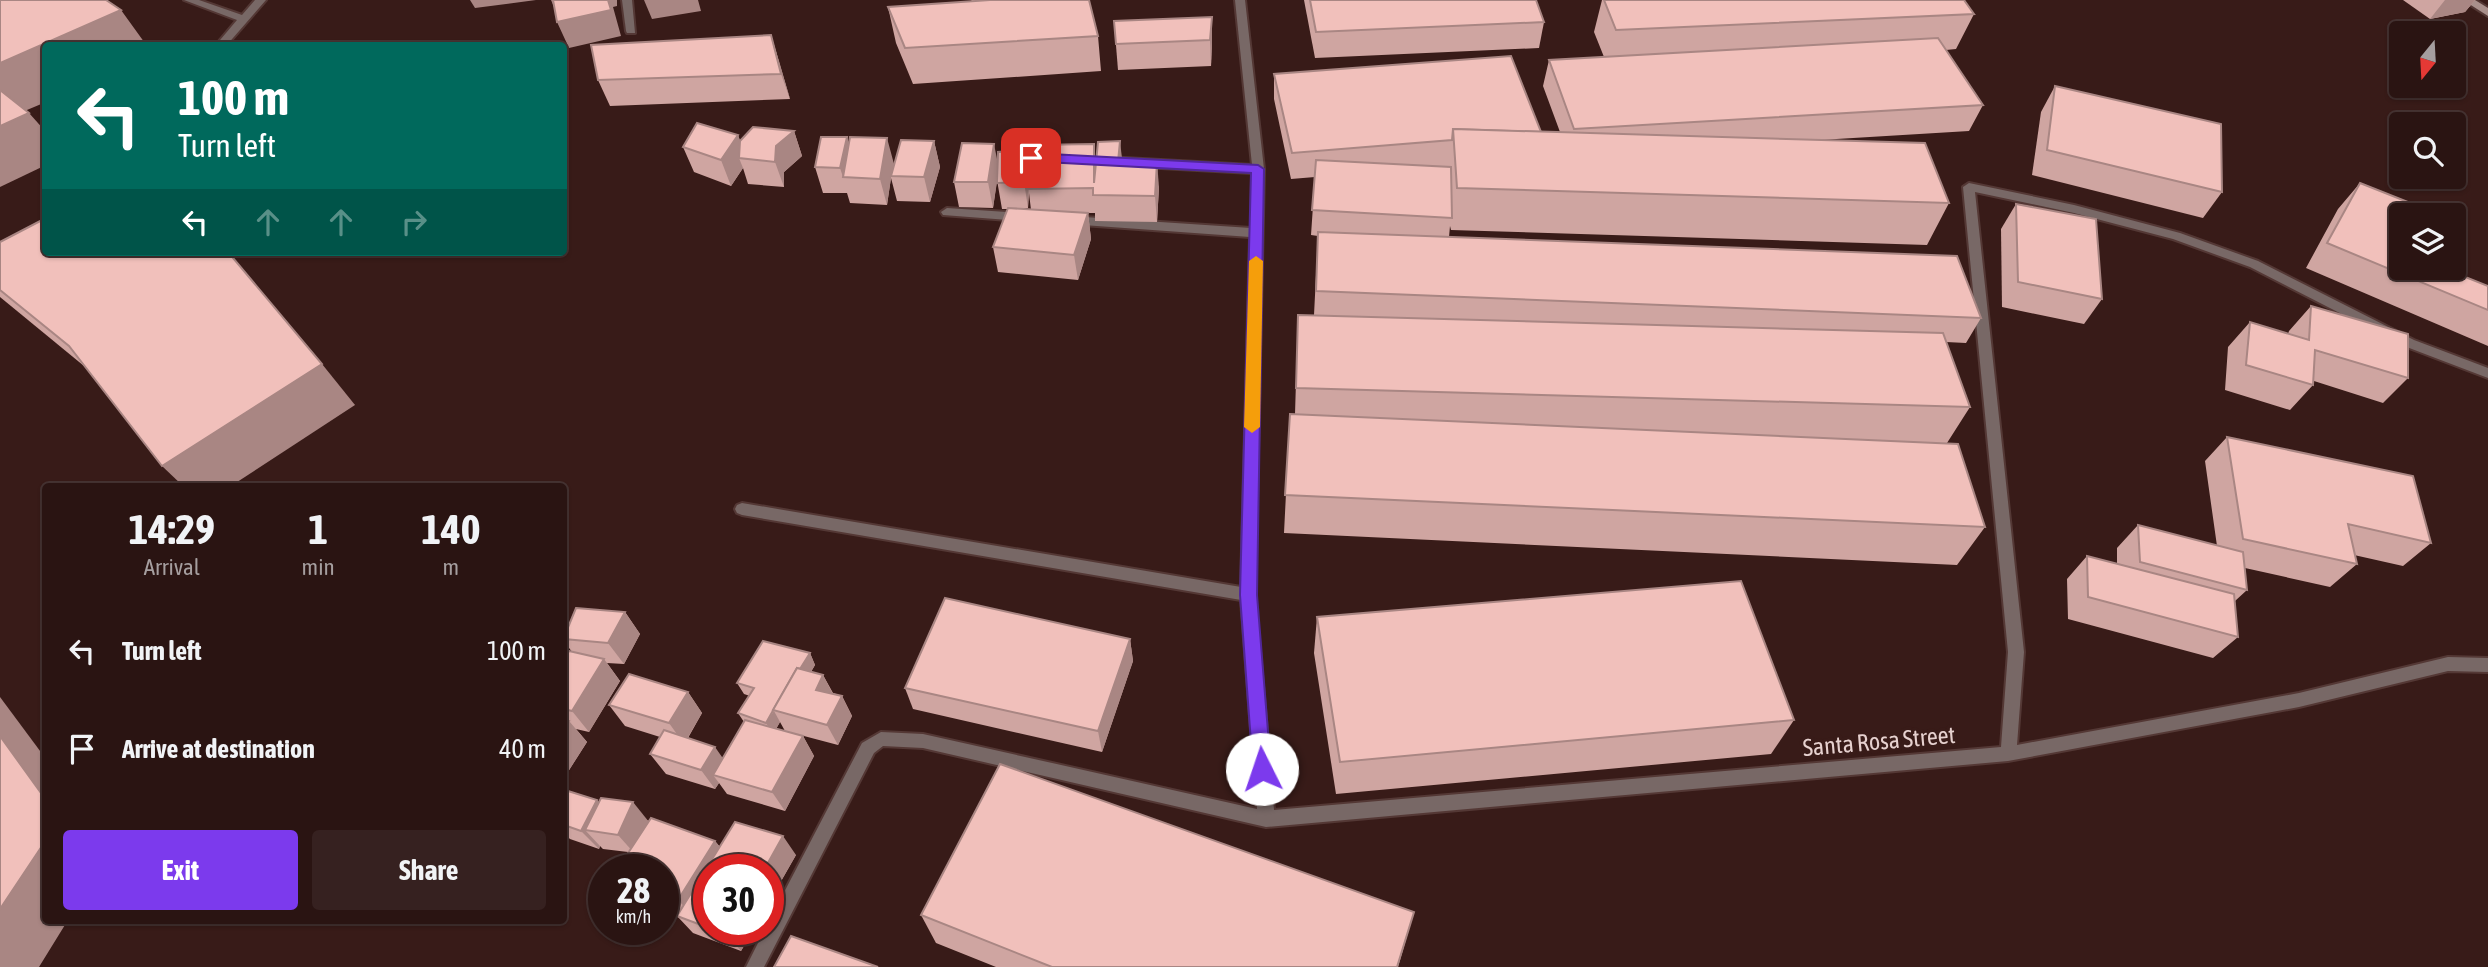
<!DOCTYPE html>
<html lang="en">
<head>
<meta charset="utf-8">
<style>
  :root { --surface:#2a1412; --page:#362120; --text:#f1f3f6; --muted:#a59e9f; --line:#463332; --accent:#7c3aed }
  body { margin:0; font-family:"Asap Condensed",sans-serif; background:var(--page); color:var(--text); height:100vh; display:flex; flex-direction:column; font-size:26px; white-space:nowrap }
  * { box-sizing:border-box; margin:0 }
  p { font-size:23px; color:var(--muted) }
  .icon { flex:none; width:38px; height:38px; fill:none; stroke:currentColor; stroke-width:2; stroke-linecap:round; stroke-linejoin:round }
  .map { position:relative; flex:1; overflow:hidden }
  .details { position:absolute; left:42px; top:483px; width:525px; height:441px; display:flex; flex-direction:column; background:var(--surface); border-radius:7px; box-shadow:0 2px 5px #0004,0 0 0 2px var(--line) }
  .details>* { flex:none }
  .top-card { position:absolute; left:42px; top:42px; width:525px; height:214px; border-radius:7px; box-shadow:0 2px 5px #0004,0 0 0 2px var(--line); background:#00695c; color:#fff; overflow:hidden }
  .needle { width:46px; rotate:198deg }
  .tools { position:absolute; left:2389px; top:21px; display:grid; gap:14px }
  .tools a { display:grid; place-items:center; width:77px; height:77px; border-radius:7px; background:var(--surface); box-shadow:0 2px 5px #0004,0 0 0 2px var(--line); font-size:35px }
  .speed { position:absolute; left:588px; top:854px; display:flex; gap:14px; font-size:35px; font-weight:700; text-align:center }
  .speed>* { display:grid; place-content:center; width:91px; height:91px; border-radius:50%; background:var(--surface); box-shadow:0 2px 5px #0004,0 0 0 2px var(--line); line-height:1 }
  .speed small { font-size:18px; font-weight:400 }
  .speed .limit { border:10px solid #d22; background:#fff; color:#111 }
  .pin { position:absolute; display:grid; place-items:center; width:60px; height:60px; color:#fff; margin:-30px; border-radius:14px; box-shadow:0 4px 10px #0006 }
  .me { position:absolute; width:77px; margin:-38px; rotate:356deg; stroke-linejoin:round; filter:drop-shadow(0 0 5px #0008) }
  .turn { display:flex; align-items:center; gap:24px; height:147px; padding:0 21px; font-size:32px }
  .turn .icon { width:91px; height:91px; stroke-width:2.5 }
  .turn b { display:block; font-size:49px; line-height:60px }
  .lanes { display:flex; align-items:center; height:66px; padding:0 21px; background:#0003; justify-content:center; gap:35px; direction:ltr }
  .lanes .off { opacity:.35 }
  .eta { display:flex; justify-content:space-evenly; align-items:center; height:119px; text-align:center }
  .eta b { font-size:42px; font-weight:700; line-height:49px }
  .button { display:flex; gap:14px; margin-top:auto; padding:14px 21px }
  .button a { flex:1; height:80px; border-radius:7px; background:var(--accent); color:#fff; font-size:28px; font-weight:700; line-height:80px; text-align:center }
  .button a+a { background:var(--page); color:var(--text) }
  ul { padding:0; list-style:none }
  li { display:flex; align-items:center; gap:21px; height:98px; padding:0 21px }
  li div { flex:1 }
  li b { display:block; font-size:26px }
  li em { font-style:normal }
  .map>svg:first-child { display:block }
</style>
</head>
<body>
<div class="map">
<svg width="2488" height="967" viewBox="0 0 2488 967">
  <rect width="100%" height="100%" fill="#381b18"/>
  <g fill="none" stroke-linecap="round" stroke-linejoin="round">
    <defs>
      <polygon id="lane" points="184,0 199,0 242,15 255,0 266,0 226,46 215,46 237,20"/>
      <g id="street">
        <polygon points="622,0 632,0 635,33 627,33 626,31"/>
        <polygon points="1235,0 1245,0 1264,169 1255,595 1274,810 2001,747 2008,652 1963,187 1969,183 2074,205 2180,233 2258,261 2414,340 2488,368 2488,378 2404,346 2250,267 2173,239 2074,213 1975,192 2024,652 2017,745 2299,693 2448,657 2488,658 2488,672 2448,671 2299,707 2008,761 1266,827 923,748 883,746 874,753 764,967 746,967 765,929 768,929 768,923 862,743 881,732 923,734 1257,809 1241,600 742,515 737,513 735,509 737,505 742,503 1241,587 1250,237 1069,224 1063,220 1069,216 1251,228 1252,173 1106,165 1100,161 1106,157 1252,165"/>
        <polygon points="947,208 1021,213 1027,217 1021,221 943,215 941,212"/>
      </g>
      <polygon id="secondary" points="2463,0 2475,0 2488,8 2488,16"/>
    </defs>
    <!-- lane casing -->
    <use href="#lane" stroke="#543835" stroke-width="4"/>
    <!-- street casing -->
    <use href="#street" stroke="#543835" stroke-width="4"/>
    <!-- secondary casing -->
    <use href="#secondary" stroke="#543835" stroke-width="4"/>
    <!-- lane -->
    <use href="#lane" fill="#786866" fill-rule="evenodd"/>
    <!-- street -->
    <use href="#street" fill="#786866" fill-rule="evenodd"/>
    <!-- secondary -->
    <use href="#secondary" fill="#a88f8b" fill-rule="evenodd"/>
  </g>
  <!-- wall -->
  <g fill="#cfa5a1" fill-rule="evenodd">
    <polygon points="971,0 1089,0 1098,36 1101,71 913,84 896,43 888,7 972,1"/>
    <polygon points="1304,0 1536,0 1544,22 1539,48 1315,58"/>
    <polygon points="1602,0 1964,0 1974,14 1956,49 1946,50 1983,105 1969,131 1820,140 1949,203 1927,245 1451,230 1450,226 1449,237 1981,318 1966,343 1946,342 1970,407 1947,443 1985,527 1957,565 1284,533 1290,414 1295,414 1298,315 1314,315 1318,236 1311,235 1315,177 1291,179 1274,99 1274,74 1541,131 1560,132 1543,86 1549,60 1604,57 1594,32"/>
    <polygon points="2403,0 2475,0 2465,12 2430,19"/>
    <polygon points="1212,17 1212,43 1211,66 1118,70 1114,21"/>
    <polygon points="771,35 790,99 610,106 598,80"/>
    <polygon points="2055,86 2222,192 2203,218 2032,175 2041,112"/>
    <polygon points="794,131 802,156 784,172 784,187 748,184 743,168 731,186 694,172 683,147 738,135 740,141"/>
    <polygon points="847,137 849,144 894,164 893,168 934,141 940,167 930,202 897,201 891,178 887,205 850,203 847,193 823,193 815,167"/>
    <path d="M 1025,150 L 1029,176 L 1096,160 L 1122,162 L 1159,187 L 1157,222 L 1095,221 L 1095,213 L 1088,213 L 1091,239 L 1078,280 L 998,272 L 993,247 L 1008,209 L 1002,209 L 997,180 L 993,208 L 959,207 L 954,182 ZM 1029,193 L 1031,210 L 1013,208 L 1028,208 Z"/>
    <polygon points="2360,183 2401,215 2401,268 2488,286 2488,346 2306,268 2338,209"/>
    <polygon points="2016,204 2102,299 2084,324 2002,307 2001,229"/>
    <polygon points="0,242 355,405 84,366 0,297"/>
    <polygon points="2311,306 2408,378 2383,403 2314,381 2313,385 2290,410 2225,390 2228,347 2250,322 2288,334 2289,331"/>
    <polygon points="2227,437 2431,543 2403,566 2354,555 2357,564 2330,587 2245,568 2247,590 2235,601 2238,637 2213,658 2068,619 2067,579 2087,556 2117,564 2117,548 2138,525 2217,546 2205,461"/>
    <polygon points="625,612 640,634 624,664 607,663 620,681 589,732 576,729 587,742 564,778 564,660 572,652 564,641 564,637"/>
    <polygon points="1317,617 1794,720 1771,754 1336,794 1314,653"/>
    <polygon points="1130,639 1133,661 1102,752 913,709 905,688"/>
    <polygon points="810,653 815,665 811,672 823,675 833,693 842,696 852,716 838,745 785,731 780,722 776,729 803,736 814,756 785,811 727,794 719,783 715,789 666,774 650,754 660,737 625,726 609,705 688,692 702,713 688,738 723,758 744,722 738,713 750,696 744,694 737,683"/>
    <polygon points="564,799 599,802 649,821 715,841 720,847 796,855 768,904 768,870 709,870 709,929 754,929 741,951 693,933 677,916 680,912 663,905 663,870 628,852 603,849 600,846 599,849 570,839 564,833"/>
    <polygon points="1414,912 1398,967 996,967 936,943 921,915"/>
  </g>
  <!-- shaded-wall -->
  <g fill="#a98683">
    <polygon points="470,0 536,0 475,8"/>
    <polygon points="551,0 617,0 617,6 613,7 621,36 569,48 557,22 558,16"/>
    <polygon points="644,0 698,0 701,11 652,19"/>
    <polygon points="2445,0 2475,0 2465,12 2430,19"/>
    <polygon points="121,10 147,46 46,46 46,102 15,115 0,98 0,63"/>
    <polygon points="1212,17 1212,43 1211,66 1210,40"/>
    <polygon points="771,35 779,61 790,99 781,74"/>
    <polygon points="29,113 46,132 46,165 0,187 0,126"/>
    <polygon points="794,131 802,156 784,172 784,187 775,162 776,146"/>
    <polygon points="738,135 747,159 739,158 743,168 731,186 721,160"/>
    <polygon points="847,137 854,162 843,177 840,168"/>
    <polygon points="887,138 894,164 892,176 891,176 891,178 887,205 880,179"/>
    <polygon points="934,141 940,167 930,202 924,177"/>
    <polygon points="1120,141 1123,167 1118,162"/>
    <polygon points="994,144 999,169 993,208 988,182"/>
    <polygon points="1025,150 1029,176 1028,208 1024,182"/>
    <polygon points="1157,162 1159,187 1157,222 1155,196"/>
    <polygon points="1088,213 1091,239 1078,280 1074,255"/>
    <polygon points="322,364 355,405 231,486 183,486 162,466"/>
    <polygon points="625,612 640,634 624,664 608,643"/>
    <polygon points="1130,639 1133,661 1102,752 1098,731"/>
    <polygon points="810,653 815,665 785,713 774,710"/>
    <polygon points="604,659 620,681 589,732 572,711"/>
    <polygon points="823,675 834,696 816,690"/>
    <polygon points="688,692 702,713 684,744 669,723"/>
    <polygon points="842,696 852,716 838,745 827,725"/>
    <polygon points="0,697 46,759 46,800 0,736"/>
    <polygon points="774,711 780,722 773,734 766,723"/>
    <polygon points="569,721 587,742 564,778 564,730"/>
    <polygon points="803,736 814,756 785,811 772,792"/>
    <polygon points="715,747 729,767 713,775 719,783 715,789 701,770"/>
    <polygon points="597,800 615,819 585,830 600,846 599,849 581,831"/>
    <polygon points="633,802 649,822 635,854 618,835"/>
    <polygon points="783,836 796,855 768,904 768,870 764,870"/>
    <polygon points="46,840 46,920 68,920 39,967 0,967 0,909"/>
    <polygon points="715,841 730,859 694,917 678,900"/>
    <polygon points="730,929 754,929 741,951 727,934"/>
  </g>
  <!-- building -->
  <g fill="#f1c0bb" stroke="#a98683" stroke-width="2">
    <polygon points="0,0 106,0 121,10 0,63"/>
    <polygon points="553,0 608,0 611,10 557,22"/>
    <polygon points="990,0 1089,0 1098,36 905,48 888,7"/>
    <polygon points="1310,0 1536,0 1544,22 1316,32"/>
    <polygon points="1604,0 1964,0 1974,14 1616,30"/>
    <polygon points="1212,17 1210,40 1116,44 1114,21"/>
    <polygon points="771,35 781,74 598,80 591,45"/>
    <polygon points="1938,38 1983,105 1574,129 1549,60"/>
    <polygon points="1511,56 1541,132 1453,129 1452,140 1292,153 1274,74"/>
    <polygon points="2055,86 2221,124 2222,192 2047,150"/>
    <polygon points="0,90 29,113 0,126"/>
    <polygon points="697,123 738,135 721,160 683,147"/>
    <polygon points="753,127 794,131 776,146 775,162 739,158 740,141"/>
    <polygon points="1453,129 1925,143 1949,203 1457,188"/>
    <polygon points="821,137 847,137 840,168 815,167"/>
    <polygon points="850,137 887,138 880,179 843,177"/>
    <polygon points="901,140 934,141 924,177 891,176"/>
    <polygon points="1120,141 1118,162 1157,162 1155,196 1093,195 1093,188 1028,189 1032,145 1094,144 1094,183 1098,142"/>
    <polygon points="962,143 994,144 988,182 954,182"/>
    <polygon points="1025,150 1024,182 997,183 998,152"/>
    <polygon points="1316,160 1451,167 1452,218 1312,210"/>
    <polygon points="2360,183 2423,208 2419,215 2401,215 2401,268 2443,268 2488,286 2488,310 2327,243"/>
    <polygon points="2016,204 2096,219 2102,299 2018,282"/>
    <polygon points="1008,208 1088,213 1074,255 993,247"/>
    <polygon points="46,218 46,252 228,252 322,364 162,466 69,346 0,290 0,242"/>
    <polygon points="1318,232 1957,256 1981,318 1316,291"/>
    <polygon points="2311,306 2408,334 2408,378 2315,350 2313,385 2246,365 2250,322 2309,340"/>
    <polygon points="1298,315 1943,333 1970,407 1296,388"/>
    <polygon points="1290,414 1958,444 1985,527 1285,495"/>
    <polygon points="2227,437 2413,476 2431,543 2348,524 2357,564 2243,539"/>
    <polygon points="2138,525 2243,552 2247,590 2140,562"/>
    <polygon points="2087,556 2234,594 2238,637 2088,597"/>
    <polygon points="1741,581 1794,720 1340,762 1317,617"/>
    <polygon points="945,598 1130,639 1098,731 905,688"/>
    <polygon points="576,608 625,612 608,643 564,639 564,637"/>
    <polygon points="763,641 810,653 800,669 797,668 766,723 738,713 754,688 737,683"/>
    <polygon points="569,651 604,659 572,711 564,709 564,660"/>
    <polygon points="797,668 823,675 816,690 842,696 827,725 773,710"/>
    <polygon points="629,674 688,692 669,723 609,705"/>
    <polygon points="564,720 569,721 564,730"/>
    <polygon points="745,720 803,736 772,792 713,775"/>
    <polygon points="664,730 715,747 701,770 650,754"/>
    <polygon points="0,736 46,800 46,840 0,909"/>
    <polygon points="1000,764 1414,912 1397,967 1052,967 921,915"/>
    <polygon points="568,791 597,800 581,831 564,825 564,799"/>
    <polygon points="601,798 633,802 618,835 585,830"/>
    <polygon points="651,818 715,841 678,900 663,894 663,870 617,870"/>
    <polygon points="735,822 783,836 764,870 709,870 709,928 677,916"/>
    <polygon points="713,929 730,929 727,934"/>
    <polygon points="791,936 878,967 774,967"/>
  </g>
  <!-- route -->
  <polygon fill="#7c3aed" stroke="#51269a" stroke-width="2" points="1031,153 1258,165 1264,169 1257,595 1271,769 1268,775 1262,777 1255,775 1253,769 1240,595 1251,173 1026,161 1024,158"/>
  <!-- slow -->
  <polygon fill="#f59e0b" points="1256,256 1263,261 1260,427 1252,433 1244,427 1249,261"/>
  <g text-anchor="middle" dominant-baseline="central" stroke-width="7" stroke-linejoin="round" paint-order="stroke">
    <!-- street labels -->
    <g font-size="24" fill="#e6d1cf" stroke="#381b18">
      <text transform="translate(1879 741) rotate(-5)">Santa Rosa Street</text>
    </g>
  </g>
</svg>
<div class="tools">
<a><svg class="needle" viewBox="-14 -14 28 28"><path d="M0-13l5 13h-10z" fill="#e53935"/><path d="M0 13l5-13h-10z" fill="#a59e9f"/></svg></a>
<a><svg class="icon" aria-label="search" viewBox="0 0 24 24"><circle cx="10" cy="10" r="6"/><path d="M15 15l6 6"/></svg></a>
<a><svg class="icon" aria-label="layers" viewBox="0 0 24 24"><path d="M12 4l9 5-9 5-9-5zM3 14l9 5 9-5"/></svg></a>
</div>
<div class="speed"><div>28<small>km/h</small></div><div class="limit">30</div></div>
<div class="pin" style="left:1031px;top:158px;background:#d93025"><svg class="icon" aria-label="arrive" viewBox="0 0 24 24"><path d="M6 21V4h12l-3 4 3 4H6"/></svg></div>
<svg class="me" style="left:1262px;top:769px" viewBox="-20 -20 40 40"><circle r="19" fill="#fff"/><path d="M0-13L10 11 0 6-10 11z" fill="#7c3aed"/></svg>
<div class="top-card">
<div class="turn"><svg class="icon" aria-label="left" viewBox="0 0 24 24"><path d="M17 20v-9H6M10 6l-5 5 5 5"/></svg><div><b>100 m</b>Turn left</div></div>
<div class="lanes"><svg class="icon" aria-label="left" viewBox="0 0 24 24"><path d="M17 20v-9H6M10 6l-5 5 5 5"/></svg><svg class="icon off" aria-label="ahead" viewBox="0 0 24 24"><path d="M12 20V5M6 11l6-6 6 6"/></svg><svg class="icon off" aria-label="ahead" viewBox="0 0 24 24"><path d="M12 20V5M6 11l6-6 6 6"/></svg><svg class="icon off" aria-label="right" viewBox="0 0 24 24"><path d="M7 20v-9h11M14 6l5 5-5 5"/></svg></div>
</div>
<section class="details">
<div class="eta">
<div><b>14:29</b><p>Arrival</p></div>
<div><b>1</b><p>min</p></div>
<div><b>140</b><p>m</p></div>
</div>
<ul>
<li><svg class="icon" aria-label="left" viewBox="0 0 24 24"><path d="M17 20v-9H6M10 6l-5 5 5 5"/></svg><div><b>Turn left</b></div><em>100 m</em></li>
<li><svg class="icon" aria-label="arrive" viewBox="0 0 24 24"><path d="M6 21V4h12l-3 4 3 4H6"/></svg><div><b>Arrive at destination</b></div><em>40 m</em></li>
</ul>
<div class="button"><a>Exit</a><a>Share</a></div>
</section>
</div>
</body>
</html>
